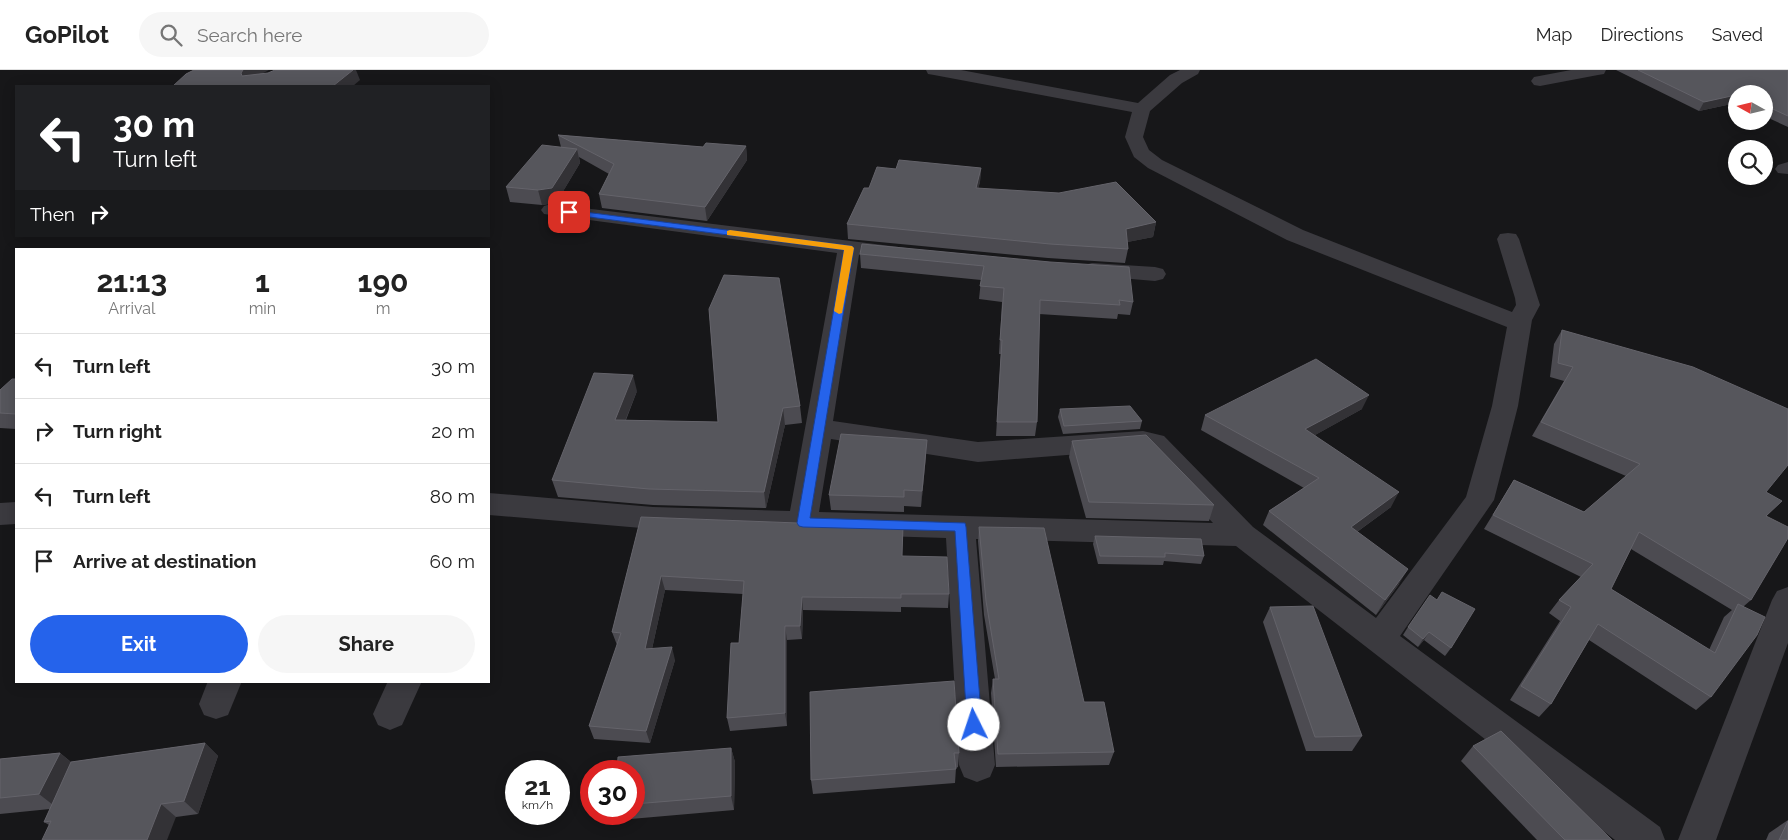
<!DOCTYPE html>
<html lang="en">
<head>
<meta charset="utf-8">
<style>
  :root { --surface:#fff; --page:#f6f6f6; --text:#222; --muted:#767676; --line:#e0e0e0; --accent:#2563eb }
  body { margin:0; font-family:Raleway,sans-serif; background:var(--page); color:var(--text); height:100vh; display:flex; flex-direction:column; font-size:19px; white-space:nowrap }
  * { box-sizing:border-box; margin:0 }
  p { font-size:16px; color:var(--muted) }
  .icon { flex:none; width:28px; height:28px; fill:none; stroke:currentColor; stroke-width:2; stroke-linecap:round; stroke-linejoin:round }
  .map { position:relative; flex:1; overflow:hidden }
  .side { position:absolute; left:15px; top:178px; width:475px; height:435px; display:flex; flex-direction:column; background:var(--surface); border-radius:0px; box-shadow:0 2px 12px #0003 }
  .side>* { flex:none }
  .banner { position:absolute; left:15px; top:15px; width:475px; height:152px; border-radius:0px; box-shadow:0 2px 12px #0003; background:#202124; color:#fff; overflow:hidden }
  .needle { width:32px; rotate:278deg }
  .fabs { position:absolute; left:1728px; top:15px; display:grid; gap:10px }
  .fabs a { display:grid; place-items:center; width:45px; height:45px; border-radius:50%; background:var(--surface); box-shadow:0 2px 12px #0003; font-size:25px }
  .speed { position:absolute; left:505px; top:690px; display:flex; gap:10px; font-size:25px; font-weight:700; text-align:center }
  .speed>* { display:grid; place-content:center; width:65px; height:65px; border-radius:50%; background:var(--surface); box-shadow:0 2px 12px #0003; line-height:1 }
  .speed small { font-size:12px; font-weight:400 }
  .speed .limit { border:8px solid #d22; background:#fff; color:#111 }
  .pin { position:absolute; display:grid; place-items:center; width:42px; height:42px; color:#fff; margin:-21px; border-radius:10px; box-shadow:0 2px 8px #0006 }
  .me { position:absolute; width:55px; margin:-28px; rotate:356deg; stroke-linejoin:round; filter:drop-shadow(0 0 4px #0008) }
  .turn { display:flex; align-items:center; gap:18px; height:105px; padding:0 15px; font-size:22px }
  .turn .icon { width:65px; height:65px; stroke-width:2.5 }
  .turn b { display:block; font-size:35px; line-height:42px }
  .then { display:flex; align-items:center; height:48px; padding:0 15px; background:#0003; gap:10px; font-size:19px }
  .eta { display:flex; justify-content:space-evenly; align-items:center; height:85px; text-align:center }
  .eta b { font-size:30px; font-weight:700; line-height:35px }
  .action { display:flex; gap:10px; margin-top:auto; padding:10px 15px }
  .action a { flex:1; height:58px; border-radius:30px; background:var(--accent); color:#fff; font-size:20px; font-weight:700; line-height:58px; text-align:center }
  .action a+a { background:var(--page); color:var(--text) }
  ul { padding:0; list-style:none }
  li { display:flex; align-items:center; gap:15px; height:65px; padding:0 15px; border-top:1px solid var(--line) }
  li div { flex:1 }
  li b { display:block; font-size:19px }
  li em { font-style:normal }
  header { display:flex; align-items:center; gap:30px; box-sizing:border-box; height:70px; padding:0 25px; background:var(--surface); border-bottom:1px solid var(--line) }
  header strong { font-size:24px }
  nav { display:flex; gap:28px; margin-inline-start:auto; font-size:18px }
  .search { width:350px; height:45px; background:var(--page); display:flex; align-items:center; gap:12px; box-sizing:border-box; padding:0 18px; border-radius:28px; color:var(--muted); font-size:19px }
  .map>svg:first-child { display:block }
</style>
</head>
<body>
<header>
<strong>GoPilot</strong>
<div class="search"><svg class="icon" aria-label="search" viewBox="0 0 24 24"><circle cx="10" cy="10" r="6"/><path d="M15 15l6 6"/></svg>Search here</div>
<nav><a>Map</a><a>Directions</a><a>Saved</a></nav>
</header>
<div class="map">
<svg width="1788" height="770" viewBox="0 0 1788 770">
  <rect width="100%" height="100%" fill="#171719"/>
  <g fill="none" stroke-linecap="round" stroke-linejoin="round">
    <!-- street -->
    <g fill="#3b3a3f" fill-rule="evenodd">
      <path d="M 926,0 L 961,0 L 1138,33 L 1170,5 L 1180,0 L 1200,0 L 1198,4 L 1182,13 L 1150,41 L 1143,67 L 1149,80 L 1162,90 L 1303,160 L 1512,242 L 1516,235 L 1515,228 L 1497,169 L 1500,164 L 1508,163 L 1516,164 L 1519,169 L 1540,235 L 1532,250 L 1518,336 L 1494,430 L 1400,566 L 1660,757 L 1665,770 L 1615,770 L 1236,476 L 976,469 L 995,695 L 990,707 L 977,712 L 964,707 L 959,695 L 946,468 L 653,459 L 489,445 L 489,423 L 653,437 L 790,441 L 837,183 L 544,144 L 541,140 L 544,136 L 551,134 L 907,178 L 910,183 L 907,188 L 899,190 L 859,185 L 833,351 L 978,372 L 1143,361 L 1164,366 L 1253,457 L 1376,548 L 1466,427 L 1492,336 L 1507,257 L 1287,170 L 1148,98 L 1134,87 L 1125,67 L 1132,42 L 934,5 L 928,4 ZM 831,369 L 978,392 L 1143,379 L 1213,453 L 819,442 Z"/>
      <polygon points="1571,0 1606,0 1604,4 1598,5 1540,16 1534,15 1531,11 1534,7"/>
      <polygon points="1788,92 1788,104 1778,103 1775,99 1778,95"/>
      <polygon points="1092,193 1155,197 1163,199 1166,204 1163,209 1155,211 1084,205 1081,200 1084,195"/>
      <polygon points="16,432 16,454 0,455 0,433"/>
      <polygon points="1788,517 1788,573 1716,770 1678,770 1772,530 1777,521"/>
      <polygon points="208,611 242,611 228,645 216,649 204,645 199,634"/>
      <polygon points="388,611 422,611 402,655 390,660 378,655 373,644"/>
    </g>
  </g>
  <!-- wall -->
  <g fill="#4c4b51" fill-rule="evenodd">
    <polygon points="1616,0 1788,0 1788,57 1764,46 1764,24 1736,24 1736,33 1699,41"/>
    <polygon points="558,65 703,77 746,76 747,90 707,151 602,138 599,124 609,104 579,87 580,93 556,133 542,135 510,132 506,117 561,77"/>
    <polygon points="981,98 980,112 978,118 1156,152 1153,167 1127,172 1128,179 1125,193 1048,188 848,169 847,154 869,118 896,99"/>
    <polygon points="860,184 1050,192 1133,232 1130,245 1118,244 1117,249 1039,244 1037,352 1035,366 996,366 1001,284 999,284 1002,232 979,229 981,210 861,198"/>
    <polygon points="709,239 800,336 802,353 785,355 766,438 653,435 558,427 552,410 637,321 626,350 718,352"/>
    <path d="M 1562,260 L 1766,422 L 1767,446 L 1751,530 L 1744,536 L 1711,627 L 1696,640 L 1589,570 L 1551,634 L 1539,647 L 1510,630 L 1560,551 L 1549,543 L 1559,530 L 1581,507 L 1484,459 L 1514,410 L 1584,442 L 1626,406 L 1532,366 L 1564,311 L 1550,307 L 1554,274 ZM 1631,479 L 1732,540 L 1724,547 L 1709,580 L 1611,519 Z"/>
    <polygon points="16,309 16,359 0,358 0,320"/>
    <polygon points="1060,339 1142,351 1140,359 1063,364 1058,347"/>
    <polygon points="1362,339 1315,365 1391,437 1357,462 1399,514 1376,545 1263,455 1269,441 1304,418 1201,360 1205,345"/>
    <polygon points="1072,371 1214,435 1209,451 1086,448 1069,387"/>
    <polygon points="926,386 921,437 904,436 904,442 831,440 829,425"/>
    <polygon points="641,447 903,486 949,524 948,538 901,537 901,542 803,540 802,569 787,570 787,656 730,661 727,648 739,573 743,524 665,520 652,579 675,590 650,673 594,669 589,656 617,575 612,562"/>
    <polygon points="979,457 1114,682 1109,695 996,697 991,623 993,609 995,609 984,545 978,471"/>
    <polygon points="1095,466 1204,486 1201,494 1164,491 1163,495 1098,494 1093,474"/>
    <polygon points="1437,530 1451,578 1445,586 1424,570 1418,577 1403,565 1408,557"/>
    <polygon points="1270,537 1362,666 1352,681 1306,681 1263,552"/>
    <polygon points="810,622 959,683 958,697 956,698 955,713 813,724 811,710"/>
    <polygon points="205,673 218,686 198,744 176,747 49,755 44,752 50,739 0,744 0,689 60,683 71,692"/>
    <polygon points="1473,676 1612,770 1537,770 1461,691"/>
    <polygon points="731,678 735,692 734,740 619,750 616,744 634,744 634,701"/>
    <polygon points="1788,750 1788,770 1766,770 1769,763"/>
  </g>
  <!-- shaded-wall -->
  <g fill="#333236">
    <polygon points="243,0 269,0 250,10 246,15 241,3"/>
    <polygon points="353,0 356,0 360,10 353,16 333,16"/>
    <polygon points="1736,25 1736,33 1699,41 1704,32"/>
    <polygon points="746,76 747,90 707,151 705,137"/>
    <polygon points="577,79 580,93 556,133 542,135 538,120"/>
    <polygon points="981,98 980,112 975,132 976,118"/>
    <polygon points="1156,152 1153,167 1123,173 1126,159"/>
    <polygon points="633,305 637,321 619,366 615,350"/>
    <polygon points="1369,325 1362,339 1299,374 1305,359"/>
    <polygon points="783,338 785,355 766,438 764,422"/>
    <polygon points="927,370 926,386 921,437 922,421"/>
    <polygon points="1399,422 1391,437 1343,472 1351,457"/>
    <polygon points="1408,499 1399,514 1376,545 1385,530"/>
    <polygon points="661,506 665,520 649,592 645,579"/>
    <polygon points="802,527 803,540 802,569 800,556"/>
    <polygon points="785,556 787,570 787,656 785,643"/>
    <polygon points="1429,562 1424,570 1418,577 1423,569"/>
    <polygon points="672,577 675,590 650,673 646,661"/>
    <polygon points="205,673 218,686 198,744 184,731"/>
    <polygon points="731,678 735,692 734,740 731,726"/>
    <polygon points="60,683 77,697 57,738 39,724"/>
    <polygon points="161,734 176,747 167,770 147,770"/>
  </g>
  <!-- building -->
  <g fill="#56565c" stroke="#64636a">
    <polygon points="194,0 243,0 241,3 242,6 268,3 275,0 353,0 333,16 173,16 186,4"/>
    <polygon points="1638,0 1788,0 1788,46 1764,35 1764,24 1736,24 1736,25 1704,32"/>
    <polygon points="558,65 703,77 706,73 746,76 705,137 599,124 614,94"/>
    <polygon points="542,75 577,79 552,118 538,120 506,117"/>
    <polygon points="899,90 981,98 976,118 1059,123 1116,112 1156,152 1126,159 1128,179 1050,174 847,154 864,118 869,118 877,97 896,99"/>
    <polygon points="862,174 1050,192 1129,197 1133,232 1119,230 1120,235 1040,230 1037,352 997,352 1002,270 1000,270 1004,218 980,216 984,196 860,184"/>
    <polygon points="724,205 779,208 800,336 783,338 764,422 649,419 552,410 594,303 633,305 615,350 718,352 709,239"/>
    <polygon points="1562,260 1693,297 1788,339 1788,395 1766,422 1782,431 1766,446 1788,457 1788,468 1751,530 1639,462 1611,519 1715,583 1738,534 1765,547 1757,565 1711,627 1598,554 1551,634 1521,616 1571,537 1559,530 1593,494 1493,445 1514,410 1584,442 1640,394 1541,352 1573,297 1558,293"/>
    <polygon points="1316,289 1369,325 1305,359 1399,422 1351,457 1408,499 1385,530 1269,441 1319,408 1205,345"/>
    <polygon points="12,309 16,309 16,344 0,343 0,320"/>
    <polygon points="1130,336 1142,351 1064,356 1060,339"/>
    <polygon points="841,364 927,370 922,421 904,420 904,427 829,425"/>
    <polygon points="1146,365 1214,435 1089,432 1072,371"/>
    <polygon points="641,447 824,454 825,453 903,455 902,486 947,487 949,524 901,524 901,528 802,527 800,556 785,556 785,643 727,648 731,573 739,573 744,511 661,506 645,579 672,577 646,661 589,656 621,563 612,562"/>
    <polygon points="979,457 1044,458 1084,632 1104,632 1114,682 998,684 993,609 999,609 986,531"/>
    <polygon points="1095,466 1201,469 1204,486 1165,483 1165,487 1100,486"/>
    <polygon points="1442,522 1475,539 1451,578 1429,562 1423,569 1408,557 1430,525 1437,530"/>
    <polygon points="1313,536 1362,666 1315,667 1270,537"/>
    <polygon points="954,611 959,683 954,683 956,699 811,710 810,622"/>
    <polygon points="1501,661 1612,770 1565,770 1473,676"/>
    <polygon points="205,673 184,731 161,734 147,770 42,770 51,751 44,752 71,692"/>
    <polygon points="731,678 731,726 634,734 634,701 617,701 618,687"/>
    <polygon points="60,683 39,724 0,728 0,689"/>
    <polygon points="1788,751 1788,770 1779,770"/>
  </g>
  <!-- route -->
  <polygon fill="#2563eb" stroke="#184099" points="569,140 852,176 854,178 810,448 965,453 966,457 982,655 979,660 974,662 969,660 967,655 955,461 803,457 799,456 797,453 844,180 566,144 566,141"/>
  <!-- slow -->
  <polygon fill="#f59e0b" points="730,160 852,176 854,178 842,243 839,244 834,241 844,180 727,165 727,161"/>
</svg>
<div class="fabs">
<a><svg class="needle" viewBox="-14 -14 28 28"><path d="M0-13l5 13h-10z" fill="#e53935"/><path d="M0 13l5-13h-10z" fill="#767676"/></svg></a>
<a><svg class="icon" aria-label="search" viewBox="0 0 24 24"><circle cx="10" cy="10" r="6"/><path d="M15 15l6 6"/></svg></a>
</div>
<div class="speed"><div>21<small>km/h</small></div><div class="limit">30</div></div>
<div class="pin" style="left:569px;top:142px;background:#d93025"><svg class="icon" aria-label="arrive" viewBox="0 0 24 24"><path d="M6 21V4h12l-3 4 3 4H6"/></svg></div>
<svg class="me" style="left:974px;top:655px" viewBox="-20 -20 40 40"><circle r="19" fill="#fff"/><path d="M0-13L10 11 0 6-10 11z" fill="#2563eb"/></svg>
<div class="banner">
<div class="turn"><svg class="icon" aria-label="left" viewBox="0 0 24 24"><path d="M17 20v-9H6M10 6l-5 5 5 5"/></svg><div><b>30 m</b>Turn left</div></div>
<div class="then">Then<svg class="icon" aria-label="right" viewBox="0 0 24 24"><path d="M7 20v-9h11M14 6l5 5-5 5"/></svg></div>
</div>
<section class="side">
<div class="eta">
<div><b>21:13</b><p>Arrival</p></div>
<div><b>1</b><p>min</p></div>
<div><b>190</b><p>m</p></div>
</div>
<ul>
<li><svg class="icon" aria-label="left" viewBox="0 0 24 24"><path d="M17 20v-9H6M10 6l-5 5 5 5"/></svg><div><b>Turn left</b></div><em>30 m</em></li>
<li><svg class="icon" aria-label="right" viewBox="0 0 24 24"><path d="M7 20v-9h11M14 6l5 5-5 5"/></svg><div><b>Turn right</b></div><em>20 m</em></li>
<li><svg class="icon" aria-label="left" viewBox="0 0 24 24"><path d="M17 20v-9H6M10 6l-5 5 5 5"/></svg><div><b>Turn left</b></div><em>80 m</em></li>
<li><svg class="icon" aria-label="arrive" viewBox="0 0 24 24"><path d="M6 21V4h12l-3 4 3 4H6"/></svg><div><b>Arrive at destination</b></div><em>60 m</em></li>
</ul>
<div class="action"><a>Exit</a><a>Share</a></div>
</section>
</div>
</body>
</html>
